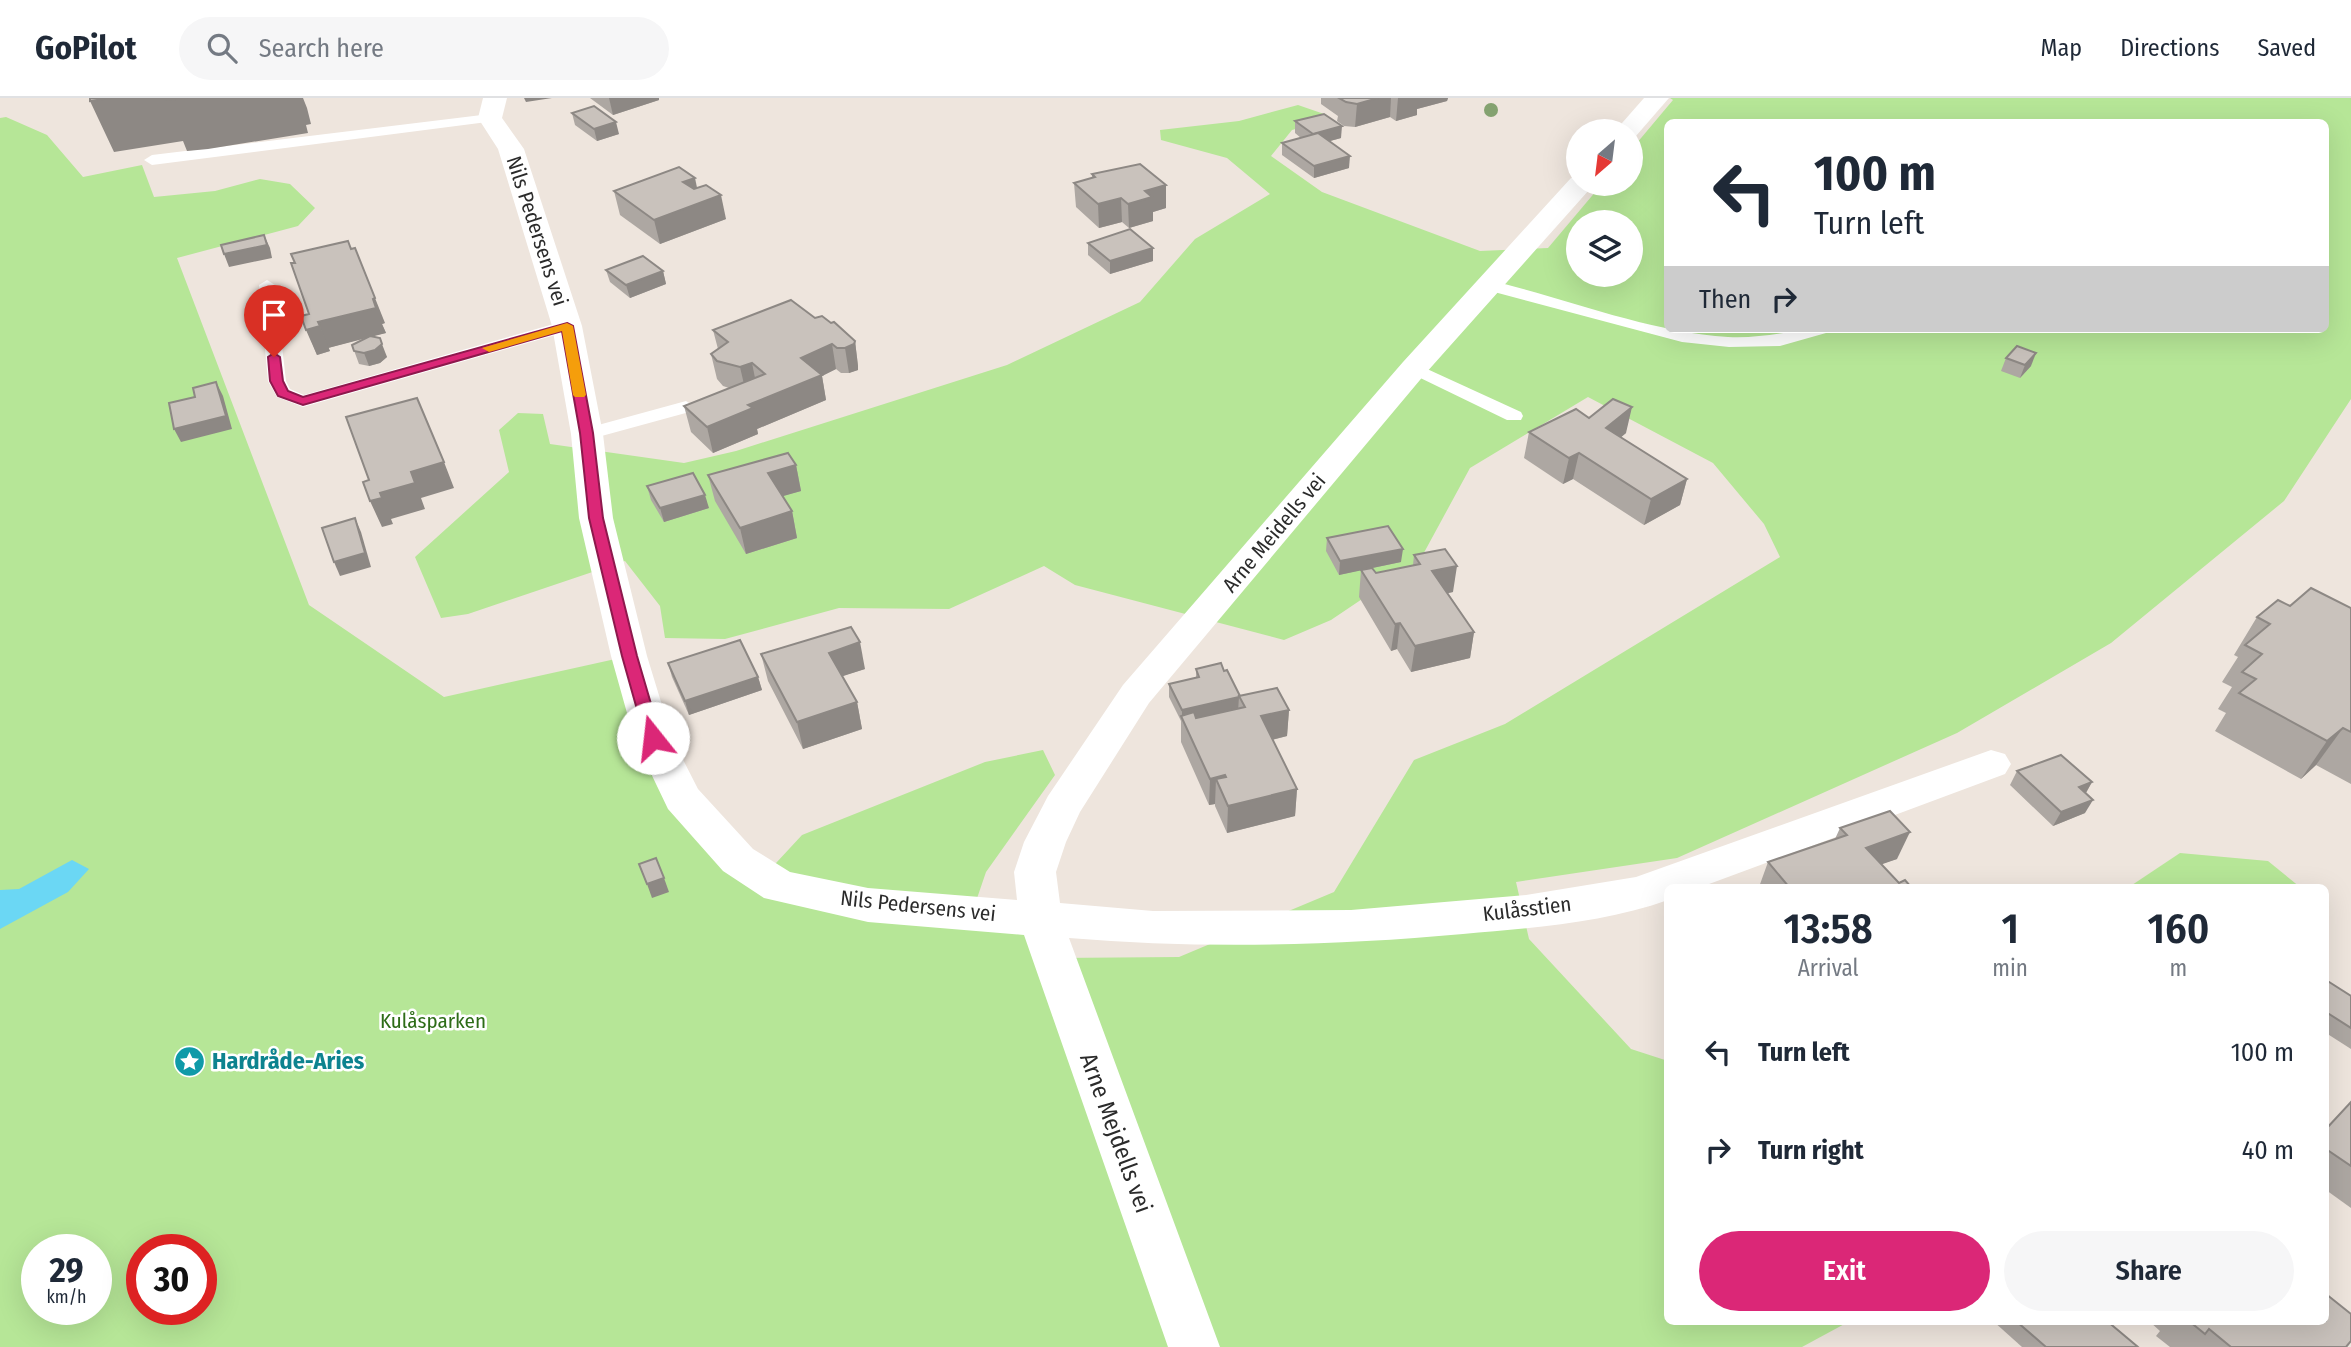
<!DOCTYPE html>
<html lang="en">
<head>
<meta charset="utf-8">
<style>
  :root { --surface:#fff; --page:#f6f6f7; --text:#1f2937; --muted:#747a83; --line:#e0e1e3; --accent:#db2777 }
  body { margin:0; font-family:"Fira Sans Condensed",sans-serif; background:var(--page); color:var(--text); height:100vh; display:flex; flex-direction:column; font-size:26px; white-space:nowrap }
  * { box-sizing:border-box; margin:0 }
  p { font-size:23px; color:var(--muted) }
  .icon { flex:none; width:38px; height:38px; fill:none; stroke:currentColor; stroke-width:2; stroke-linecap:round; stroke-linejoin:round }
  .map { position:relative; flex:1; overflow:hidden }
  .side { position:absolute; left:1664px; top:786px; width:665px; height:441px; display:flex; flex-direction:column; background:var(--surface); border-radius:10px; box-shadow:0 7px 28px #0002 }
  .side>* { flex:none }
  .guide { position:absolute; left:1664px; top:21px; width:665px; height:214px; border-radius:10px; box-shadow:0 7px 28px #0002; background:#fff; color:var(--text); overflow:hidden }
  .needle { width:46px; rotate:208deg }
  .tools { position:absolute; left:1566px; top:21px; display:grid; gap:14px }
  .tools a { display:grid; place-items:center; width:77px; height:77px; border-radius:50%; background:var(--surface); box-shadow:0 7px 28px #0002; font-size:35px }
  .speed { position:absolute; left:21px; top:1136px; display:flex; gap:14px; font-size:35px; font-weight:700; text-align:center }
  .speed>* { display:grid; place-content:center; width:91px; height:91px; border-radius:50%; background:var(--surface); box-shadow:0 7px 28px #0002; line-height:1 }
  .speed small { font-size:18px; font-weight:400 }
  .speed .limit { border:10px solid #d22; background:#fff; color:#111 }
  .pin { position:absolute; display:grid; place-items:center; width:60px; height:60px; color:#fff; margin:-72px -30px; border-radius:50% 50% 50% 0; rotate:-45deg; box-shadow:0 0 7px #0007 }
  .pin .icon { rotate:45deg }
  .me { position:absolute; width:77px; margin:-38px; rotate:344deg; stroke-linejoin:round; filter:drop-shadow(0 0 5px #0008) }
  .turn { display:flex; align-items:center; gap:24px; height:147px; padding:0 35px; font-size:32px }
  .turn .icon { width:91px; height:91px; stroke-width:2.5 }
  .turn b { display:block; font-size:49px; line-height:60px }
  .then { display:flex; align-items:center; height:66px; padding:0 35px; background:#0003; gap:14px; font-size:26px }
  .eta { display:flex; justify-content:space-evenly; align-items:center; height:119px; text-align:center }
  .eta b { font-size:42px; font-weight:600; line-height:49px }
  .primary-button { display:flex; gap:14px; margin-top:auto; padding:14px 35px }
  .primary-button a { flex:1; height:80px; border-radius:42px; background:var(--accent); color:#fff; font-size:28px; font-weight:600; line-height:80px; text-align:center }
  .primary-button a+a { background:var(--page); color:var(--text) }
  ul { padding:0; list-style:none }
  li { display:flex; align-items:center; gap:21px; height:98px; padding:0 35px }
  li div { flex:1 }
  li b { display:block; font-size:26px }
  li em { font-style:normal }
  header { display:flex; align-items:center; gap:42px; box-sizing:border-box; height:98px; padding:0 35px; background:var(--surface); border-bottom:2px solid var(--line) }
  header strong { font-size:33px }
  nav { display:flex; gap:38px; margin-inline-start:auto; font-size:24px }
  .search { width:490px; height:63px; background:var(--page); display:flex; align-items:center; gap:18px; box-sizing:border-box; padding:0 24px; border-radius:38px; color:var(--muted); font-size:26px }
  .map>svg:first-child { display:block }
</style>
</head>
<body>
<header>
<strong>GoPilot</strong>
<div class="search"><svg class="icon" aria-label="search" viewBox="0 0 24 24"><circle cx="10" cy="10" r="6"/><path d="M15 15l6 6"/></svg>Search here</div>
<nav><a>Map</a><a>Directions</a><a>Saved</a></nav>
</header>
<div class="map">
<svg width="2351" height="1249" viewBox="0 0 2351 1249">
  <rect width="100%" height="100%" fill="#eee5dd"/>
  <!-- green -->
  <g fill="#b6e697" fill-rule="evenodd">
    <path d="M 1670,0 L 2351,0 L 2351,301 L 2284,403 L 2111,545 L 1957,635 L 1677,760 L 1516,784 L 1529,841 L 1631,951 L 1668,963 L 1668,1223 L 1850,1223 L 1802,1249 L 0,1249 L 0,20 L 6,19 L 47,37 L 83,79 L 142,67 L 154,99 L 215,93 L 260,81 L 290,86 L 315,110 L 298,128 L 177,160 L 309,507 L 444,599 L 629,558 L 682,700 L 764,778 L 802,737 L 985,664 L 1043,652 L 1055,677 L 986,774 L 972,815 L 1040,820 L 1055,860 L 1179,859 L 1334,794 L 1414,662 L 1505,626 L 1780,459 L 1764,426 L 1713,365 L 1588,299 L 1470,370 L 1420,462 L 1331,522 L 1284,542 L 1075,487 L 1044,468 L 949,511 L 839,510 L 725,541 L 665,540 L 660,508 L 625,463 L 468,516 L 441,520 L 415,459 L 509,374 L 499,332 L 518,315 L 543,316 L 550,346 L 684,365 L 736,353 L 1007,267 L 1140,204 L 1195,141 L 1270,96 L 1227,60 L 1161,42 L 1160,32 L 1239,23 L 1298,7 L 1327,17 L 1324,23 L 1292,32 L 1271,58 L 1322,94 L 1480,153 L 1548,150 L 1602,86 L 1631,86 L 1631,52 L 1673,2 ZM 1668,24 L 2326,24 L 2326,231 L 1668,231 ZM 1578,124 L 1631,124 L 1631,177 L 1578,177 ZM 37,1152 L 96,1152 L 96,1211 L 37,1211 ZM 142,1152 L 201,1152 L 201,1211 L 142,1211 Z"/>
    <polygon points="2180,755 2268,763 2300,789 2129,789"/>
  </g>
  <!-- water -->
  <polygon fill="#6bd7f4" points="72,762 89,771 68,794 0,831 0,792 19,791"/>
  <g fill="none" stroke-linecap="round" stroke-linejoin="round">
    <!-- lane -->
    <g fill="#fff" fill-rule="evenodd">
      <polygon points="490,16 497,20 495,23 152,67 144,62 152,57"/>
      <polygon points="267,182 275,187 286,283 290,291 304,297 561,224 567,223 576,228 573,232 303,309 277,299 268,283 259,187"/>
      <path d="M 1489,182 C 1567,201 1649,234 1728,239 C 1763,241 1794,231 1829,231 L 1826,235 L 1780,248 L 1729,249 L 1682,244 L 1483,191 L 1481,187 Z"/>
      <polygon points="1414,265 1521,314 1523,318 1521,322 1507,322 1408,274 1405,270 1408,266"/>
      <polygon points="686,303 695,309 693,313 587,342 578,336 580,332"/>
    </g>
    <!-- street -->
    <g fill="#fff" fill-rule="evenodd">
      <path d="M 483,0 L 507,0 L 502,20 L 524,51 L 582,228 L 603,336 L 613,420 L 647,558 L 672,640 L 698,691 L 753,751 L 790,774 L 868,790 L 1017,802 L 1014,774 L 1024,744 L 1048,698 L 1123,587 L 1403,264 L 1571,80 L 1578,79 L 1578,86 L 1593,86 L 1589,92 L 1425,276 L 1149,605 L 1080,714 L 1066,744 L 1056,774 L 1060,805 L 1153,813 L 1351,812 L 1526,797 L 1636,779 L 1991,652 L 2005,656 L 2011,666 L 2005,676 L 1701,789 L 1668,789 L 1668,802 C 1604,825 1531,830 1463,836 C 1331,848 1201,851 1069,840 L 1220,1249 L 1168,1249 L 1024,837 L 868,824 L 764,800 L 723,773 L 668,711 L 634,640 L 611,558 L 579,420 L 571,336 L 552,228 L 498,51 L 478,20 Z"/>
      <polygon points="1644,0 1669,0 1636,38 1631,39 1631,33 1615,33"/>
    </g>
  </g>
  <!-- trees -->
  <circle fill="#84a270" cx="1491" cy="12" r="7"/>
  <!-- wall -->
  <g fill="#ada7a2">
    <polygon points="590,0 659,0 659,2 613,17"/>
    <polygon points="1321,0 1448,0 1447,3 1417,11 1417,17 1396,23 1390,19 1355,29 1344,28 1337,23 1338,18 1321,6"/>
    <polygon points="572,15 619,36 597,43 575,27"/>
    <polygon points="1295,23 1341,40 1330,43 1349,70 1314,80 1282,57 1282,45 1301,40 1295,35"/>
    <polygon points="1092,76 1166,87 1166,110 1153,114 1153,123 1129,130 1122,124 1099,130 1076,109 1074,85 1092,80"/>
    <polygon points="697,90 726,121 660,146 620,117 614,93"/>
    <polygon points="1088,145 1153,150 1153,163 1110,176 1088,157"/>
    <polygon points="606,172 663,173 666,186 630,200 610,184"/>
    <polygon points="301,218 385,225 382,226 386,235 372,238 387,259 380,265 369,268 359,266 352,247 368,239 328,250 330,253 317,257"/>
    <polygon points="815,220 855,243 858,268 858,272 849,275 841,275 836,271 822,278 826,302 757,331 758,336 713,355 691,334 684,308 729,290 723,288 717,281 711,256 718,251 713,232"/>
    <polygon points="2006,260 2031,268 2020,280 2001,273"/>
    <polygon points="1589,320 1626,335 1621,339 1687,381 1680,407 1644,427 1573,381 1563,386 1524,360 1529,334"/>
    <polygon points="796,367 801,393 782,398 792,413 797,440 746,456 715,403 708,377"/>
    <polygon points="647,388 709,410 664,424 651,402"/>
    <polygon points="1327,440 1401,464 1372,470 1376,475 1413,467 1414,457 1453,494 1448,495 1474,534 1470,560 1411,574 1397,551 1391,553 1359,499 1361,472 1339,477 1326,453"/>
    <polygon points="2290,508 2351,510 2351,686 2316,667 2301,681 2215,633 2226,615 2218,611 2232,589 2222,584 2238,559 2234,557 2257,519"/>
    <polygon points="761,556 865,571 842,578 857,604 862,631 803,651 768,583"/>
    <polygon points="668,565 758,579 762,592 689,617 672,579"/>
    <polygon points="1196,571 1224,573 1240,598 1289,612 1287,638 1272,642 1297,691 1295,718 1227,735 1215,708 1215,706 1209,707 1181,644 1181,623 1169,599 1169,586 1196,580"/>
    <polygon points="2017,673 2092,684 2086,695 2085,715 2053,728 2010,687"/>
    <polygon points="1840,730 1897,761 1881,766 1899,785 1911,789 1759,789 1768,764 1835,741"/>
    <polygon points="2326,882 2351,898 2351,951 2326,935"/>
    <polygon points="2351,1004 2351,1110 2326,1092 2326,1031"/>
    <polygon points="1993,1223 2107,1223 2138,1249 2022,1249"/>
    <polygon points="2151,1223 2326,1223 2346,1249 2170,1249 2156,1238 2160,1233 2150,1224"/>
  </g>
  <!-- shaded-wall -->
  <g fill="#8d8884">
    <polygon points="111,0 303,0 307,10 311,26 306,27 308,35 208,51 187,53 183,43 114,54 90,3"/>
    <polygon points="524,0 552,0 526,4"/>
    <polygon points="609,0 659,0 659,2 613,17"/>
    <polygon points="1378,0 1391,0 1390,19 1355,29 1357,6"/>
    <polygon points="1398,0 1448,0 1447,3 1417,11 1417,17 1396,23"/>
    <polygon points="616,24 619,36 597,43 594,31"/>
    <polygon points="1342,28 1341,40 1312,48 1313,36"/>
    <polygon points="1350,58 1349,70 1314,80 1314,68"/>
    <polygon points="695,80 700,104 683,84"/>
    <polygon points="1166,87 1166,110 1153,114 1153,123 1129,130 1128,106 1145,93"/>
    <polygon points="721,97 726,121 660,146 654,122"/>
    <polygon points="1121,100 1122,124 1099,130 1098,106"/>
    <polygon points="264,137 270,150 272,160 229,169 224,156"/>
    <polygon points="1153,150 1153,163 1110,176 1110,163"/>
    <polygon points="663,173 666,186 630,200 626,187"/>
    <polygon points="375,200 385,225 382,226 386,235 328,250 318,224"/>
    <polygon points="320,228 330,253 317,257 306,232"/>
    <polygon points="855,243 858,268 858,272 849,275 845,250"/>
    <polygon points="382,246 387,259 380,265 369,268 364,255"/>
    <polygon points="832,246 836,271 822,278 826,302 757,331 758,336 713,355 707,329 748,307 801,260"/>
    <polygon points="2036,255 2031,268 2020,280 2025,267"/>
    <polygon points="752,265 757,290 746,295 740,269"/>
    <polygon points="216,284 223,298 232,331 181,344 174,331"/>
    <polygon points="1632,309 1626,335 1601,356 1606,330"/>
    <polygon points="1579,355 1573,381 1563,386 1569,360"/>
    <polygon points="444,364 454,390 421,400 425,411 391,421 393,426 382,429 370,403 380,395 411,374"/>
    <polygon points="796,367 801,393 773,401 768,375"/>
    <polygon points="1687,381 1680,407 1644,427 1651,401"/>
    <polygon points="705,397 709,410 664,424 660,410"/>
    <polygon points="792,413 797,440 746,456 740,430"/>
    <polygon points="355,420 361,434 371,469 340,478 334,464"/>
    <polygon points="1403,451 1401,464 1339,477 1340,463"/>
    <polygon points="1457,468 1453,494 1429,499 1432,473"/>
    <polygon points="1400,525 1397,551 1391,553 1395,526"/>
    <polygon points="1474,534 1470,560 1411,574 1415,548"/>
    <polygon points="860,544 865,571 834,581 829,555"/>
    <polygon points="758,579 762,592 689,617 685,603"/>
    <polygon points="1239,599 1238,613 1184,625 1182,621 1182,612"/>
    <polygon points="857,604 862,631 803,651 797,624"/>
    <polygon points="1289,612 1287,638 1259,645 1261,618"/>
    <polygon points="2343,630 2316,667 2301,681 2327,643"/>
    <polygon points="1225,677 1224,700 1216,681 1215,706 1209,707 1210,681"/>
    <polygon points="2092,684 2084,698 2079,689"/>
    <polygon points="1297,691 1295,718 1227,735 1228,708"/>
    <polygon points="2093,702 2085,715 2053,728 2061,714"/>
    <polygon points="1910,734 1897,761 1854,776 1866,750"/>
    <polygon points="664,780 669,794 652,800 647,786"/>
  </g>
  <!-- building -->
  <g fill="#c9c2bc" stroke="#8d8884" stroke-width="2">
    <polygon points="90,0 111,0 90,3"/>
    <polygon points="165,0 187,0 165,2"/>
    <polygon points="1339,0 1378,0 1357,6 1346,4"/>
    <polygon points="594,8 616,24 594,31 572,15"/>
    <polygon points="1324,16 1342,28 1313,36 1295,23"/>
    <polygon points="1318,35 1350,58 1314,68 1282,45"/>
    <polygon points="1140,66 1166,87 1145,93 1152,99 1128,106 1121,100 1098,106 1074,85 1095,79 1092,76"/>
    <polygon points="679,69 695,80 683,84 694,91 706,87 721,97 654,122 614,93"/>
    <polygon points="1130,131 1153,150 1110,163 1088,145"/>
    <polygon points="264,137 267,147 224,156 221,147"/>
    <polygon points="348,143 351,151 355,150 375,200 373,201 376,210 318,224 320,228 306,232 301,218 309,216 291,165 295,165 291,156"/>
    <polygon points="643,158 663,173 626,187 606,172"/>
    <polygon points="791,202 815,220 822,218 831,225 834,224 855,243 854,246 845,250 837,250 832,246 801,260 822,277 748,307 753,310 707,329 684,308 765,276 752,265 740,269 717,263 711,256 728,244 713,232"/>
    <polygon points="370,238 380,240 382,246 375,252 364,255 354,253 352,247"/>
    <polygon points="2017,248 2036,255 2025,267 2006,260"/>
    <polygon points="216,284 226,318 174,331 169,305 195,299 193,290"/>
    <polygon points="417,300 444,364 411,374 415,385 380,395 382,400 370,403 363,384 369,382 346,319"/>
    <polygon points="1613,301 1632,309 1606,330 1687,381 1651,401 1579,355 1569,360 1529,334 1576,311 1589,320"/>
    <polygon points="788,355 796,367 768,375 792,413 740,430 708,377"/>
    <polygon points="693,375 705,397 660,410 647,388"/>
    <polygon points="355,420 365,455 334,464 322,430"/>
    <polygon points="1388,428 1403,451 1340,463 1327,440"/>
    <polygon points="1445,451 1457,468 1432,473 1474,534 1415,548 1400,525 1395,526 1361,472 1372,470 1376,475 1420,466 1414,457"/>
    <polygon points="2311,490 2351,510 2351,634 2343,630 2327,643 2239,595 2256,581 2242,574 2262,556 2245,547 2270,526 2257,519 2278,502 2290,508"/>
    <polygon points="851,529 860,544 829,555 857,604 797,624 761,556"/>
    <polygon points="740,542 758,579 685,603 668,565"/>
    <polygon points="1221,565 1224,573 1227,572 1240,598 1239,598 1239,599 1182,612 1169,586 1199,579 1196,571"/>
    <polygon points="1277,590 1289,612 1261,618 1297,691 1228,708 1216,681 1226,679 1225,677 1210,681 1181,618 1194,614 1196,620 1245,609 1239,598"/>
    <polygon points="2061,657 2092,684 2079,689 2093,702 2061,714 2017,673"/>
    <polygon points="1890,713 1910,734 1866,750 1899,785 1905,782 1911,789 1789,789 1768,764 1847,737 1840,730"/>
    <polygon points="656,760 664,780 647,786 639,766"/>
    <polygon points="2326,882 2351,898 2351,930 2326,914"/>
    <polygon points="2351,1004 2351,1068 2326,1051 2326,1031"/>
    <polygon points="2326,1196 2351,1216 2351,1243 2346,1249 2231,1249 2209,1231 2205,1236 2189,1223 2326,1223"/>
    <polygon points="2016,1223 2107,1223 2138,1249 2046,1249"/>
  </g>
  <!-- route -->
  <polygon fill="#db2777" stroke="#8e194d" stroke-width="2" points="567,225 573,228 593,335 603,420 637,558 661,640 653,646 645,640 622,558 589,420 580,335 562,233 303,307 278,298 270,283 268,259 274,255 280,259 283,283 288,293 303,299"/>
  <!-- slow -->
  <polygon fill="#f59e0b" points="567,225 573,228 586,297 584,299 575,299 573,297 562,233 489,254 482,250"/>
  <!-- icons -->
  <defs>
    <symbol id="sight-disc" viewBox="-11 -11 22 22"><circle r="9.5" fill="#0f9aa8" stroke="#fff"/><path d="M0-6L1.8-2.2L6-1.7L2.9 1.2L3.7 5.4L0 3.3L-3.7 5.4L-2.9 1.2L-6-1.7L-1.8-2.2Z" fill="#fff"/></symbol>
  </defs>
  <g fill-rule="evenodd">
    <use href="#sight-disc" x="172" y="946" width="35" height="35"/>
  </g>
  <g text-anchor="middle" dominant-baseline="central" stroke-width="5" stroke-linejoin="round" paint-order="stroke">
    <!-- street labels -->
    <g font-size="21" fill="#2b2b2b" stroke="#fff">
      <text transform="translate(537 133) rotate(72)">Nils Pedersens vei</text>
      <text transform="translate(1274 435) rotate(-50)">Arne Meidells vei</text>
      <text transform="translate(918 808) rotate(6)">Nils Pedersens vei</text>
      <text transform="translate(1527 811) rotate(-7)">Kulåsstien</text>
    </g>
    <!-- park labels -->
    <g font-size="21" fill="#2d6c17" stroke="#fff">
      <text x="433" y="923">Kulåsparken</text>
    </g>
    <!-- near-culture labels -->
    <g font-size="24" font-weight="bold" fill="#0d838f" stroke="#fff" text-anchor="start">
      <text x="212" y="963">Hardråde-Aries</text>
    </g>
    <!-- near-street labels -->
    <g font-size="24" fill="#2b2b2b" stroke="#fff">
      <text transform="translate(1116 1035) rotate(70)">Arne Mejdells vei</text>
    </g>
  </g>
</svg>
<div class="tools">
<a><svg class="needle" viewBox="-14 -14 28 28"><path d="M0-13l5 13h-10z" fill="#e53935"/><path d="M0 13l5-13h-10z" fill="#747a83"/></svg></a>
<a><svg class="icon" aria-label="layers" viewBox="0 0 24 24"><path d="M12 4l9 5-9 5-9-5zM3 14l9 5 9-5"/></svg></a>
</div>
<div class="speed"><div>29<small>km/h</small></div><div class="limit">30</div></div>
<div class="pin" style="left:274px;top:259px;background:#d93025"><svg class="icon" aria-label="arrive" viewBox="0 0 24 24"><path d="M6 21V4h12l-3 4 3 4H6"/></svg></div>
<svg class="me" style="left:653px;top:640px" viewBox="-20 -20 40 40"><circle r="19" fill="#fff"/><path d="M0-13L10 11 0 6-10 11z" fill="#db2777"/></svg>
<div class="guide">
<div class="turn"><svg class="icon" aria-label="left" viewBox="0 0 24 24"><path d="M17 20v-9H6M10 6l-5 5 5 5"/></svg><div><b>100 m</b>Turn left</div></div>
<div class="then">Then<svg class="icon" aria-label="right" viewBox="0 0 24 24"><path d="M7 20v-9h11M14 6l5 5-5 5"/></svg></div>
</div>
<section class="side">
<div class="eta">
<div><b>13:58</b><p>Arrival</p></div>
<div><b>1</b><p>min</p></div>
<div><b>160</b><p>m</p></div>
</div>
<ul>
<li><svg class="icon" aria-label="left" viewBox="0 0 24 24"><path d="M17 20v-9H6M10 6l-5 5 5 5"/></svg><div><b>Turn left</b></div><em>100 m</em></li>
<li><svg class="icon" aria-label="right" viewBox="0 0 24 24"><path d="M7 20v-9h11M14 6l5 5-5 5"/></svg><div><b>Turn right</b></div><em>40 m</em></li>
</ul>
<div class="primary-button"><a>Exit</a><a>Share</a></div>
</section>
</div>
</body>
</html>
